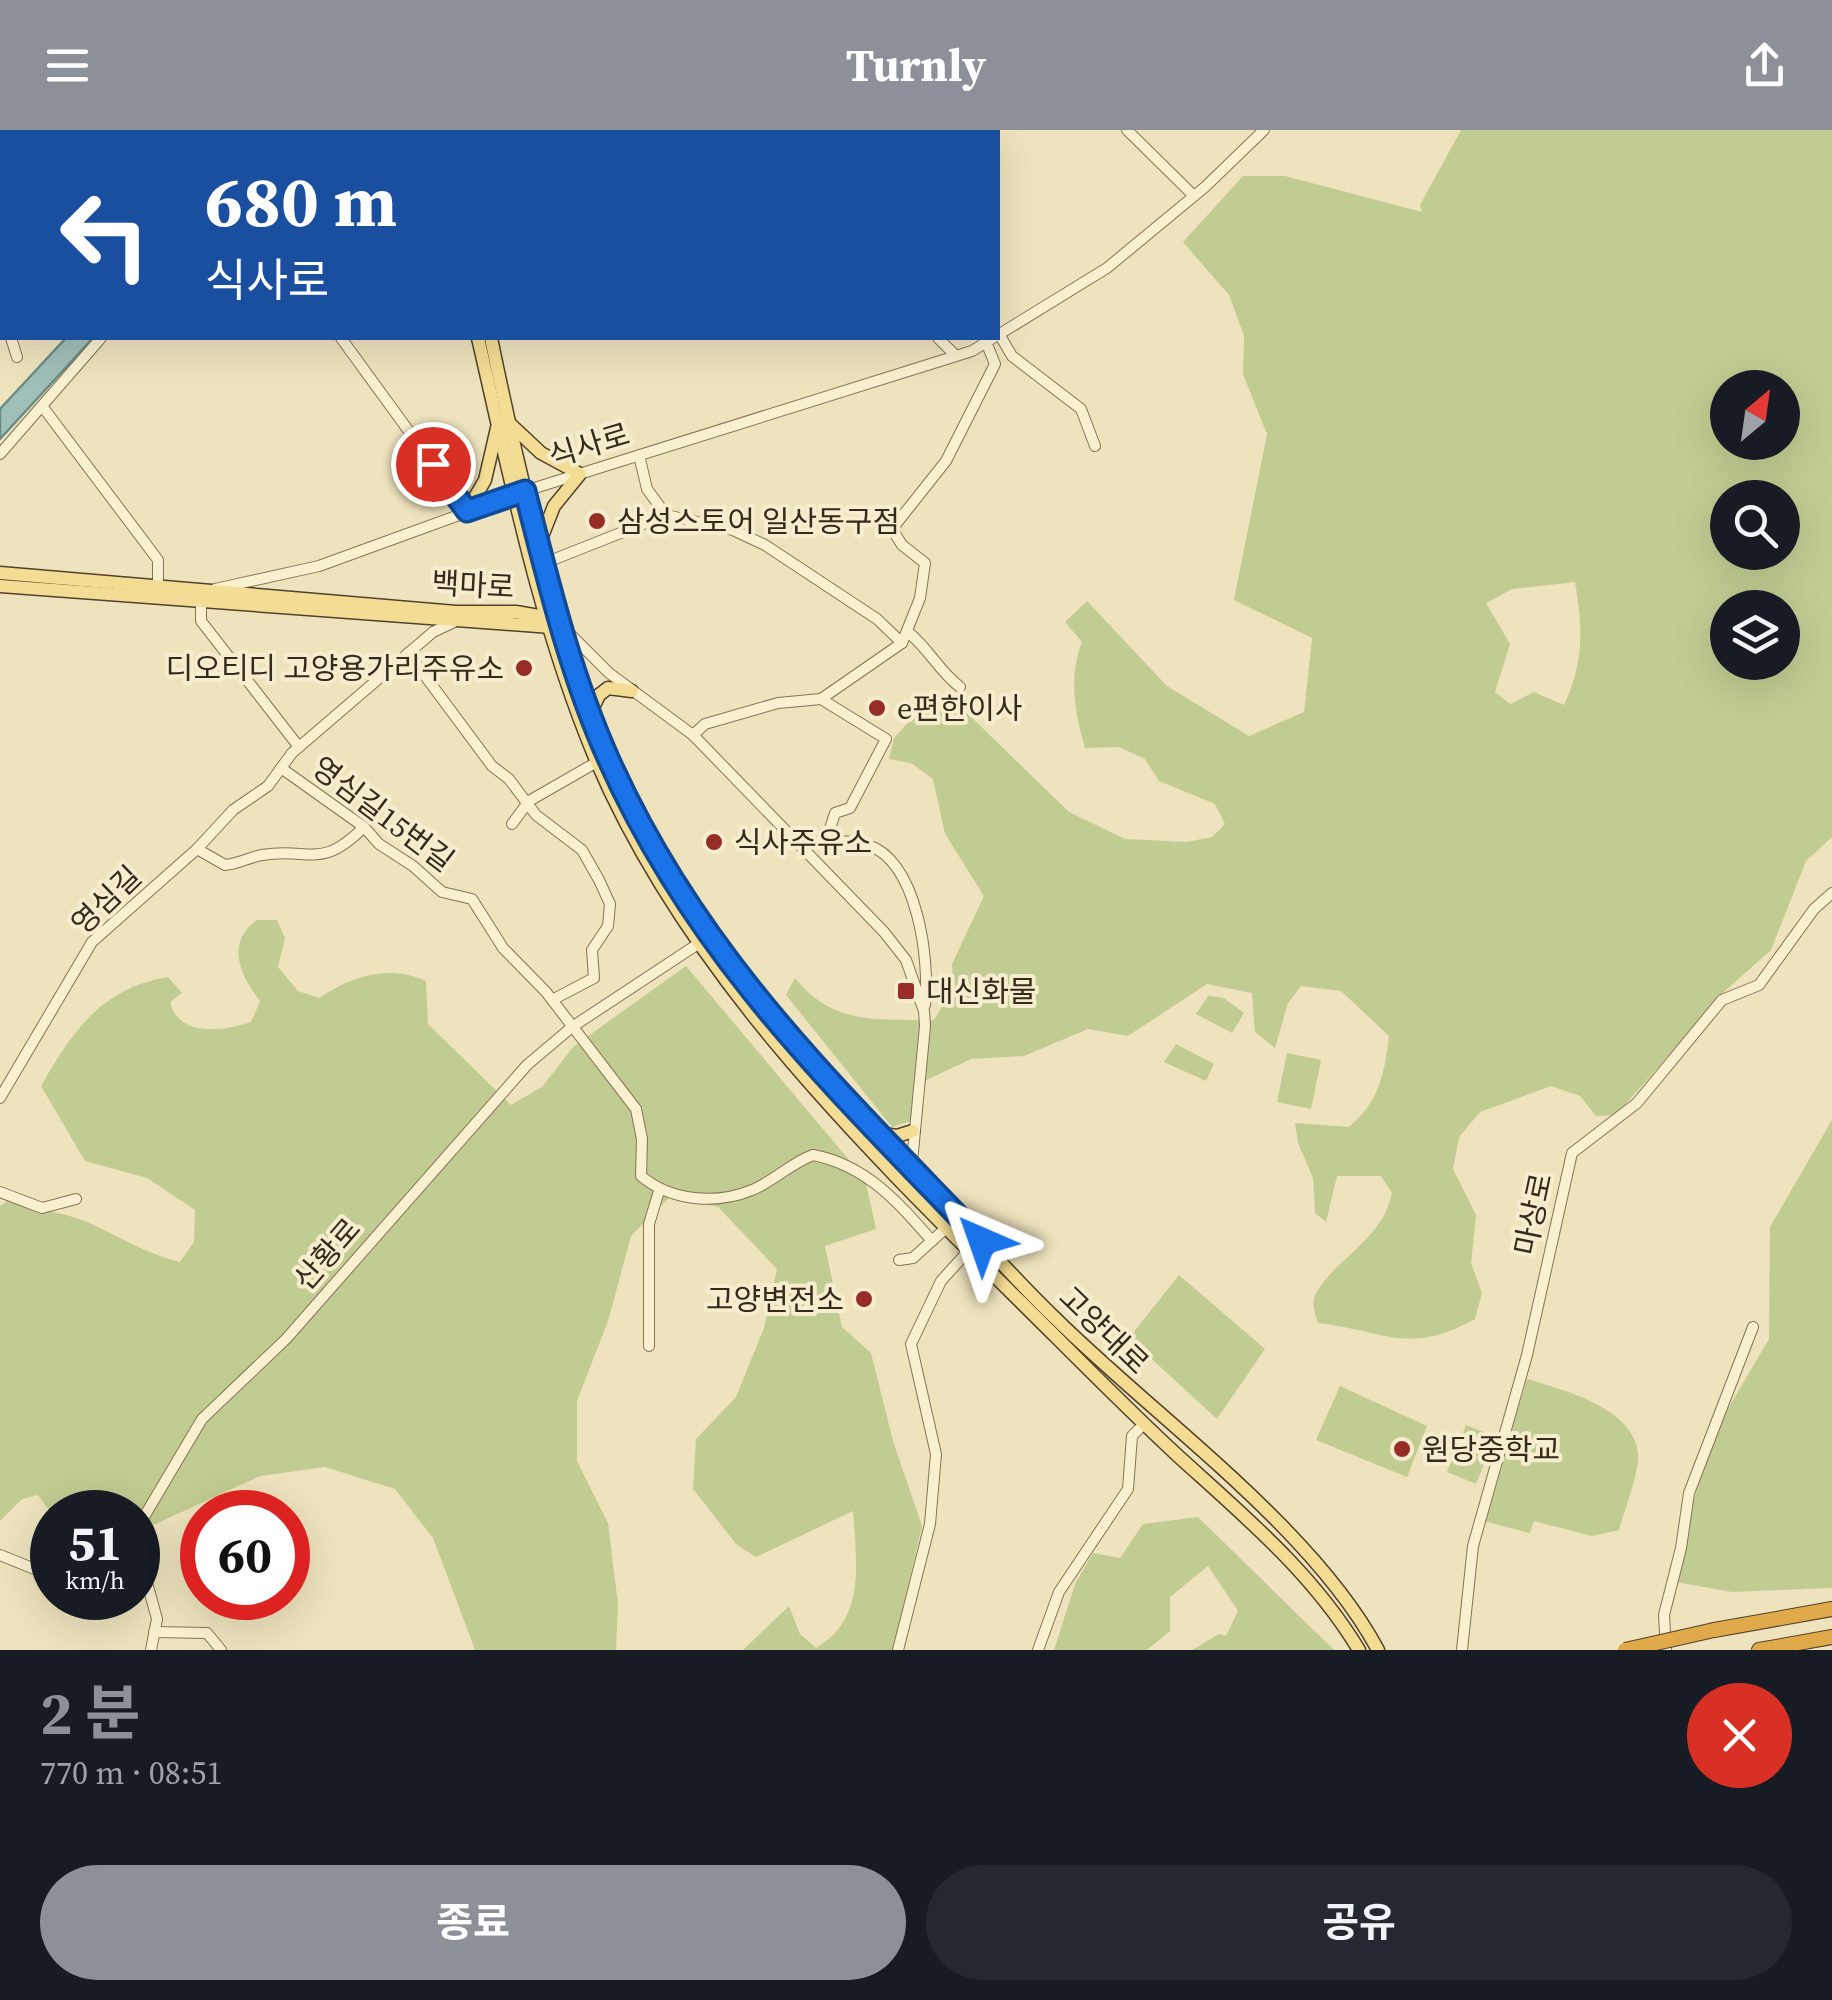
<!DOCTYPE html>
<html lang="ko">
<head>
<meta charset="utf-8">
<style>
  :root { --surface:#171b24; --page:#242831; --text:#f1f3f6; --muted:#9ea1a6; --accent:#8c9099 }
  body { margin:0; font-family:"Source Serif 4","Noto Sans KR",serif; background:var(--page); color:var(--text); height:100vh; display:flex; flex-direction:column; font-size:38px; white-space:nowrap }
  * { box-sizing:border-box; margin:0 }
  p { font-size:32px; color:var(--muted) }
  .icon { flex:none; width:55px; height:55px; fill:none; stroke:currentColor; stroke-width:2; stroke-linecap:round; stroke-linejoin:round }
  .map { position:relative; height:1520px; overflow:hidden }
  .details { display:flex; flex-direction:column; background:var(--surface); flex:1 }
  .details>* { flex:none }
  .banner { position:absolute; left:0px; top:0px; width:1000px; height:210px; box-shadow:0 10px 40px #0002; background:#1a4fa0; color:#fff; overflow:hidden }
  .needle { width:65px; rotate:29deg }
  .fabs { position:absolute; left:1710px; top:240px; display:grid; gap:20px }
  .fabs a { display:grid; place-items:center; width:90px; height:90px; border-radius:50%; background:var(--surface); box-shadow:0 10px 40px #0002; font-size:50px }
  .speed { position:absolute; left:30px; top:1360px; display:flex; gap:20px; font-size:50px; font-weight:700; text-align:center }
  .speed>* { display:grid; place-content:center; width:130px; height:130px; border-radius:50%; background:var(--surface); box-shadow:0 10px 40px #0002; line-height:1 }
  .speed small { font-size:25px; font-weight:400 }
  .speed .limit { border:15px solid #d22; background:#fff; color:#111 }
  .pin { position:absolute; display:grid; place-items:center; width:85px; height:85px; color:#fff; margin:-42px; border:5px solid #fff; border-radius:50%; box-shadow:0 2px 10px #0007 }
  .me { position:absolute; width:110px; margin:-55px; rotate:317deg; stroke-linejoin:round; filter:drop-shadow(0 0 8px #0008) }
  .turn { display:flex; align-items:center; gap:35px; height:210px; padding:0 40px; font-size:45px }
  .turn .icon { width:130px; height:130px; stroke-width:2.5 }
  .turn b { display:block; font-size:70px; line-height:85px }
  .round { display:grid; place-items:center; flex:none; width:105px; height:105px; border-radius:52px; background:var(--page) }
  .head { display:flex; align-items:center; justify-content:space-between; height:170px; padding:0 40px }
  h1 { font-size:60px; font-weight:700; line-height:75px; color:var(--accent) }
  .action { display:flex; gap:20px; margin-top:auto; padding:20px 40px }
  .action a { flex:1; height:115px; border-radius:60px; background:var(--accent); color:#fff; font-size:40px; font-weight:700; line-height:115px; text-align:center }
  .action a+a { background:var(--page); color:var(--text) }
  header { display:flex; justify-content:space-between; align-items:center; height:130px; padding:0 40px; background:var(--accent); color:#fff; font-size:45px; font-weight:700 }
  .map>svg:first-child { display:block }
</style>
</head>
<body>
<header><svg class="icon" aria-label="menu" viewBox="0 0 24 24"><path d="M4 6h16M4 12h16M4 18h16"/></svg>Turnly<svg class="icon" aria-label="share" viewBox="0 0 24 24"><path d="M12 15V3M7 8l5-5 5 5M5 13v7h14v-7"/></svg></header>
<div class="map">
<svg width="1832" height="1520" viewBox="0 0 1832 1520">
  <rect width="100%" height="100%" fill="#eee3bd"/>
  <!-- green -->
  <g fill="#c1cc92" fill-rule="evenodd">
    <path d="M 1461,0 L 1832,0 L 1832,707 L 1806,731 L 1771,820 L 1726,860 L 1616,985 L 1596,986 L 1580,966 L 1551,956 L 1480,982 L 1459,1007 L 1453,1039 L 1476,1085 L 1471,1133 L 1482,1163 L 1475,1189 C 1408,1226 1386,1201 1318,1193 C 1315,1184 1311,1172 1316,1163 C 1335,1129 1383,1109 1392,1063 L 1381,1046 L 1337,1046 L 1326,1092 L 1315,1083 L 1313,1048 L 1298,1013 L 1295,993 L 1349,997 C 1380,970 1384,945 1389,906 L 1341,861 L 1301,856 L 1288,873 L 1275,918 L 1255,902 L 1252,863 L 1207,854 L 1128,906 L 1088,899 L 1024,926 L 971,929 L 920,953 L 911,991 L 892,997 L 786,865 L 795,848 C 833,896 878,889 934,890 L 953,859 L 952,834 L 984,766 L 945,704 L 933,649 L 911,633 L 889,629 L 894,608 L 921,579 L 966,582 L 1069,682 L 1125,709 L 1187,712 L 1212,707 L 1225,694 L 1215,674 L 1159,651 L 1145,629 L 1119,617 L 1085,618 C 1075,582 1068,549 1082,512 L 1065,492 L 1087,471 L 1167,556 L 1249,606 L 1304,582 L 1312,508 L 1234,470 L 1267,304 L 1243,244 L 1244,206 L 1229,165 L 1183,112 L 1243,46 L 1285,46 L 1422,82 L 1420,75 ZM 1728,258 L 1782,258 L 1782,312 L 1728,312 ZM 1728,368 L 1782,368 L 1782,422 L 1728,422 ZM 1575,452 C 1583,498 1584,533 1564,575 L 1534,562 L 1510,574 L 1495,562 L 1510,514 L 1486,473 L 1512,459 ZM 1728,478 L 1782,478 L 1782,532 L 1728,532 Z"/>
    <path d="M 257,790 L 277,790 L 285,808 L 278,837 L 298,861 L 319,868 C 352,846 389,834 426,851 L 428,894 L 511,975 L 542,957 L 573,917 L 686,836 L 865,1049 L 876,1099 L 825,1116 L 842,1197 L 871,1223 L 893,1311 L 922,1396 L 893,1520 L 743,1520 L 789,1476 L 800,1504 L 816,1518 C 867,1489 856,1430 853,1381 L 756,1427 L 736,1414 L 693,1359 L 696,1309 L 736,1267 L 764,1198 L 777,1139 L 718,1077 L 669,1068 L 631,1106 L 608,1191 L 577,1271 L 577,1331 L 608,1393 L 618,1474 L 616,1520 L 475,1520 L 433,1408 L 395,1359 L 325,1337 L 260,1346 L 138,1402 L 138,1382 L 52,1382 L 52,1410 L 47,1406 L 50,1382 L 38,1365 L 22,1369 L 0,1391 L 0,1076 L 9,1070 C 33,1081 60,1081 85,1091 C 117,1105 146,1124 180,1132 L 194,1112 L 195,1080 L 147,1048 L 85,1031 L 41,956 C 72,902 101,858 168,847 L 182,863 L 170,872 C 179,908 223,901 251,892 L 260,871 C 240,845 225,813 257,790 Z"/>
    <polygon points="1208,866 1224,868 1244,883 1232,903 1196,884"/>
    <polygon points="1176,914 1214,934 1206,951 1164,932"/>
    <polygon points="1287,923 1321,930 1311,979 1277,972"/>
    <polygon points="1832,990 1832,1458 1732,1462 1676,1452 1676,1427 1716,1299 1769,1209 1770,1097"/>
    <polygon points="1179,1145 1265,1219 1217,1289 1129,1208"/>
    <path d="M 1527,1249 C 1564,1260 1643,1280 1638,1332 C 1635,1354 1625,1378 1619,1400 L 1592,1406 L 1534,1391 L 1530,1403 L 1483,1391 Z"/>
    <polygon points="1340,1256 1427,1296 1407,1347 1316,1310"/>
    <polygon points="1466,1295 1495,1307 1476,1354 1447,1342"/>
    <polygon points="1198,1387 1334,1520 1192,1520 1219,1504 1226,1506 1238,1481 1208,1436 1170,1467 1170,1501 1147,1520 1054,1520 1075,1454 1093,1423 1120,1428 1143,1394"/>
  </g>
  <!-- water -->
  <polygon fill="#a1bfb9" stroke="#698d86" stroke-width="2.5" points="66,208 93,208 0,309 0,279"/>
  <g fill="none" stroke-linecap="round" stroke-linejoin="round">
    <defs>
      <g id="minor">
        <polyline points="1127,0 1194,66"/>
        <polyline points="398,2 408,0"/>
        <polyline points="523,2 527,0"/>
        <polyline points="0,158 2,158"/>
        <polyline points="0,174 2,182"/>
        <polyline points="999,204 1012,226 1081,279 1095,316"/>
        <polyline points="998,205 1107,138 1205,57 1264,0"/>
        <polyline points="11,208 17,227"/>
        <polyline points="341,208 467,381"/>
        <polyline points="938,208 956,226"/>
        <polyline points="42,276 158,430 158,454"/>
        <polyline points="0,324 101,208"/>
        <polyline points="639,325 647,359 666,385 733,400 765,415 877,489 902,513"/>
        <polyline points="542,434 666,385"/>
        <polyline points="565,499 609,543 693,605 884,802 906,830 924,881 925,896 912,1032 903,1052"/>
        <path d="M 908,502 C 929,519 939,541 960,557"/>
        <polyline points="408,523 492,636 509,649 536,685 582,720 599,750 610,774 608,796 592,820 594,848 552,870"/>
        <polyline points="821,569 886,609 850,678 835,683 826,711"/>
        <polyline points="693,605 705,594 778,573 821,569 902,513 920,468 925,433 902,415 892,399 946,331 995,234 986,212"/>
        <polyline points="299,617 201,491 201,471 215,459 319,436 525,361 972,221 993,208"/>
        <path d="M 281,638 L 364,697 L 379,714 L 413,736 L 442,762 L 472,769 L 503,818 L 546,862 L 636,979 L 642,1009 L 641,1046 C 671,1071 716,1075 752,1060 C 774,1051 791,1033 813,1025 C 866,1035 898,1072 932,1111"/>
        <polyline points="512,694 529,671 597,632"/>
        <path d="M 197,719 L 225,735 C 238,734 250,727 262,725 C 310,717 320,741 364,697"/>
        <path d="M 804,719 L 814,712 C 830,711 853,710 868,715 C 918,732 930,831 925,875"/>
        <polyline points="0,968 92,812 197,719 233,680 268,656 292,623 433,502 454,492"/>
        <polyline points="0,1062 42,1078 76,1069"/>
        <polyline points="899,1130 913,1128 946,1098"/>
        <polyline points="649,1216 649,1094 659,1061"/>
        <polyline points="138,1397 202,1289 286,1209 527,935 572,897 701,812"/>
        <polyline points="138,1420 157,1489 151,1520"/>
        <polyline points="0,1425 52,1446"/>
        <polyline points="154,1502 207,1503 221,1520"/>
        <polyline points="898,1520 930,1394 936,1324 911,1214 941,1151 969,1120"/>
        <polyline points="1038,1520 1059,1462 1128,1359 1132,1306 1144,1294"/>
        <polyline points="1462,1520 1473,1416 1527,1225 1572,1023 1637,973 1722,870 1759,855 1814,779 1832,763"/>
        <polyline points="1666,1520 1664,1485 1681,1418 1689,1363 1753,1197"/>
      </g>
      <g id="major">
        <polyline points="431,0 431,2"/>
        <polyline points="445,0 445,2"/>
        <path d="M 478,208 C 511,351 539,494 596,630 C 693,857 883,1035 1055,1206 C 1095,1246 1135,1286 1177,1325 C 1244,1386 1312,1442 1359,1520"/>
        <path d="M 491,208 C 520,349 553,489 606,624 C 671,790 797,921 920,1046 C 966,1093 1008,1143 1055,1188 C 1155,1287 1312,1397 1378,1520"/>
        <polyline points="509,293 541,323 580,344 554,376 537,419"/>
        <polyline points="467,381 485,350 497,298"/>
        <polyline points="0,443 456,482 516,482 550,488"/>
        <polyline points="0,456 551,497"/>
        <polyline points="591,582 599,565 608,558 632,561"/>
        <polyline points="877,1003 897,1006 913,1001"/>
      </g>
      <g id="highway">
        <polyline points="1714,1500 1832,1479"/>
        <polyline points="1759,1520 1832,1507"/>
      </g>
    </defs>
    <!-- minor casing -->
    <use href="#minor" stroke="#867356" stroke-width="12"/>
    <!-- major casing -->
    <use href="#major" stroke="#53412b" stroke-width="15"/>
    <!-- highway casing -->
    <use href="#highway" stroke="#53412b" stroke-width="16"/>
    <!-- minor -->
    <use href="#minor" stroke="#f9f0d0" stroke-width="10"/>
    <!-- major -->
    <use href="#major" stroke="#f3dc93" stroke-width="12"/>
    <!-- highway -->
    <use href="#highway" stroke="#e0aa4b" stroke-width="14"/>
    <defs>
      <polyline id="highway-bridge" points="1625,1520 1714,1500"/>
    </defs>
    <!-- highway-bridge casing -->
    <use href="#highway-bridge" stroke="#53412b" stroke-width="16" stroke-linecap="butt"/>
    <!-- highway-bridge -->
    <use href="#highway-bridge" stroke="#e0aa4b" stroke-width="14"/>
  </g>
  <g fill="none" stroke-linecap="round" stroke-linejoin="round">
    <defs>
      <path id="route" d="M 433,334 L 467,381 L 525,361 C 548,451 570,543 608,628 C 697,828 835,957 982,1111"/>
    </defs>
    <!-- route casing -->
    <use href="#route" stroke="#114b97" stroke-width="25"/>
    <!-- route -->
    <use href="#route" stroke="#1a73e8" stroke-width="18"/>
  </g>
  <!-- markers -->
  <g fill="#962d26" stroke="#f5edcd" stroke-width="4">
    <circle cx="597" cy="391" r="10"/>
    <circle cx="524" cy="538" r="10"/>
    <circle cx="877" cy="578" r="10"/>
    <circle cx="714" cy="712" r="10"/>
    <rect x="896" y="851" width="20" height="20" rx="5"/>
    <circle cx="864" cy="1169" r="10"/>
    <circle cx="1402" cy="1319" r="10"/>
  </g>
  <g text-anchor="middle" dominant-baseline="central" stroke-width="8" stroke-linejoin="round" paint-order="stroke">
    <!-- street labels -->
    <g font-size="30" fill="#352a1b" stroke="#f5edcd">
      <text transform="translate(589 315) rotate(-17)">식사로</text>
      <text transform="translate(473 455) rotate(3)">백마로</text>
      <text transform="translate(383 684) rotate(37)">영심길15번길</text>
      <text transform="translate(106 770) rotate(-44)">영심길</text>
      <text transform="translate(1533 1084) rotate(-78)">마상로</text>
      <text transform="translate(327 1124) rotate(-49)">산황로</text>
      <text transform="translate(1104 1200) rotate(44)">고양대로</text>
    </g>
    <!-- poi labels -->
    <g font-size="30" fill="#352a1b" stroke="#f5edcd" text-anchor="start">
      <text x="617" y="391">삼성스토어 일산동구점</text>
      <text x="504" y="538" text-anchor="end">디오티디 고양용가리주유소</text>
      <text x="897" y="578">e편한이사</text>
      <text x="734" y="712">식사주유소</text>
      <text x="926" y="861">대신화물</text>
      <text x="844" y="1169" text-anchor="end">고양변전소</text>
      <text x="1422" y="1319">원당중학교</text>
    </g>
  </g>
</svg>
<div class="fabs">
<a><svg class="needle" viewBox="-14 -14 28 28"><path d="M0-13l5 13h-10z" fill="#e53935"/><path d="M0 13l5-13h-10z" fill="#9ea1a6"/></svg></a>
<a><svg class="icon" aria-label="search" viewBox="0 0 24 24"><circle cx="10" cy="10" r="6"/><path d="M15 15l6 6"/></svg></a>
<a><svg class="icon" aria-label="layers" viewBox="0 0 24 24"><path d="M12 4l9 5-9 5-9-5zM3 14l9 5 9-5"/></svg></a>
</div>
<div class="speed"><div>51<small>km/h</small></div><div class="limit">60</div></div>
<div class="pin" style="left:433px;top:334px;background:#d93025"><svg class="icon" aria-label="arrive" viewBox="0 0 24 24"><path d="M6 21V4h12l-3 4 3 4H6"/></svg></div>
<svg class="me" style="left:982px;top:1111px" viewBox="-20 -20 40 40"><path d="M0-17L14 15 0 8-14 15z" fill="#1a73e8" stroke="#fff" stroke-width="4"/></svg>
<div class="banner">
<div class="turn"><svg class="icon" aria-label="left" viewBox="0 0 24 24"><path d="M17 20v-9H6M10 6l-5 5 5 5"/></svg><div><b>680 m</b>식사로</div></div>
</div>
</div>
<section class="details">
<div class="head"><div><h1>2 분</h1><p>770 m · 08:51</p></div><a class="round" style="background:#d93025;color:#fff"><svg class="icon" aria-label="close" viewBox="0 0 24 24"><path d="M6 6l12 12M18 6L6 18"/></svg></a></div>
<div class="action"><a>종료</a><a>공유</a></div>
</section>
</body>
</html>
